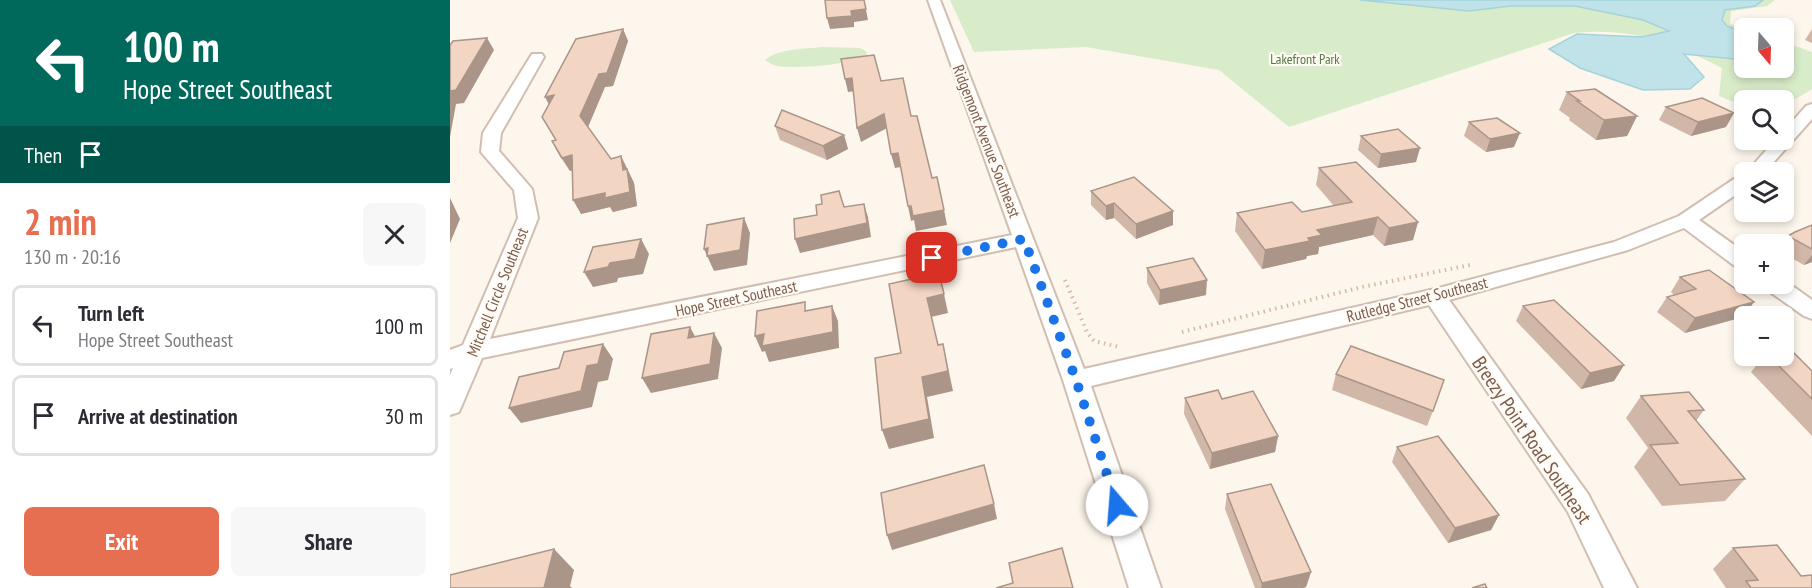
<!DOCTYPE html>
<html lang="en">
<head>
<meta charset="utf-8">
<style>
  :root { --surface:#fff; --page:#f7f7f7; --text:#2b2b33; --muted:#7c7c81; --line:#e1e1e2; --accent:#e76f51 }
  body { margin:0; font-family:"PT Sans Narrow",sans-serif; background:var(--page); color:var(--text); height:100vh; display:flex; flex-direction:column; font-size:22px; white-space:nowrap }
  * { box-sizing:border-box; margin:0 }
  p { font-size:20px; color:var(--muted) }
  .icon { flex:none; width:33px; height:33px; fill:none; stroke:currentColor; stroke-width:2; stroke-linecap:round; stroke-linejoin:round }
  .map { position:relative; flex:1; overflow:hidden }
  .panel { display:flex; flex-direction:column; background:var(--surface); width:450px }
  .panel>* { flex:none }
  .hud { background:#00695c; color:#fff; overflow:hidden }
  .needle { width:39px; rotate:161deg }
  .buttons { position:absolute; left:1284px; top:18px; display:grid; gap:12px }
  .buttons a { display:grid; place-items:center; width:60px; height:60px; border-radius:9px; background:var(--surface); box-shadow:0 3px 9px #0003; font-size:30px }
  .pin { position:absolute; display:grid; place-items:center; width:51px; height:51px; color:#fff; margin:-26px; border-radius:12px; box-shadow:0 3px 9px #0006 }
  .me { position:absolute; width:66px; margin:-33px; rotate:342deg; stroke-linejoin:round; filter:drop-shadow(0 0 4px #0008) }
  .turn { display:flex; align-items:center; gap:21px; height:126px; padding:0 24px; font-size:27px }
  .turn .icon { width:78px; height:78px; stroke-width:2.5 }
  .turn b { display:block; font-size:42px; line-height:51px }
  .then { display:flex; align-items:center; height:57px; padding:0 24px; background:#0003; gap:12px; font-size:22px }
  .round { display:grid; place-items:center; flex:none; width:63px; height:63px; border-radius:9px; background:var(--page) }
  .headline { display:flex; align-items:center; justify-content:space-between; height:102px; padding:0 24px }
  h1 { font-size:36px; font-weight:700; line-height:45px; color:var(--accent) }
  .cta { display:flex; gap:12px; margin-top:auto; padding:12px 24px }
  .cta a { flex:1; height:69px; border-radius:9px; background:var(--accent); color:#fff; font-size:24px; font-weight:700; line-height:69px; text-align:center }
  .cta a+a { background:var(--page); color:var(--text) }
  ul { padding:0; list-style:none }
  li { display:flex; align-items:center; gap:18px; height:81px; margin:0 12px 9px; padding:0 12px; border:3px solid var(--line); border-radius:9px }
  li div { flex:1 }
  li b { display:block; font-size:22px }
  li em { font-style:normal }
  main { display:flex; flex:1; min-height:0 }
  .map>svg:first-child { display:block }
</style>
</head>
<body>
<main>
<section class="panel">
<div class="hud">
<div class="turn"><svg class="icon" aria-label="left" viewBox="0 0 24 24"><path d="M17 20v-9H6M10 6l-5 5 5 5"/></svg><div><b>100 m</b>Hope Street Southeast</div></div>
<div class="then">Then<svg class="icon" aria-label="arrive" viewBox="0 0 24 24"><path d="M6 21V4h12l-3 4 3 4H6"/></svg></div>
</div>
<div class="headline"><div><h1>2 min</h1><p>130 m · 20:16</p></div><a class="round"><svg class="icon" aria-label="close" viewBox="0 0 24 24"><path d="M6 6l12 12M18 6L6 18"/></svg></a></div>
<ul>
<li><svg class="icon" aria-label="left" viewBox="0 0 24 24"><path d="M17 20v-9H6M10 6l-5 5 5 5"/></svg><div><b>Turn left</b><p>Hope Street Southeast</p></div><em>100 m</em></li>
<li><svg class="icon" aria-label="arrive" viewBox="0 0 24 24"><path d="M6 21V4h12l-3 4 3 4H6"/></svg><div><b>Arrive at destination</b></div><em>30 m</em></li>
</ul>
<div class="cta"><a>Exit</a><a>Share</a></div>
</section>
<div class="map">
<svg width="1362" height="588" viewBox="0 0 1362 588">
  <rect width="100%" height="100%" fill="#fdf6ec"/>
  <!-- green -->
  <g fill="#d8ecc9">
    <path d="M 500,0 L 1325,0 L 1317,6 L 1281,11 L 1280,24 L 1294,29 L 1294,68 L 1334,68 L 1334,42 L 1362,52 L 1362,89 L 1334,106 L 1334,100 L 1294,100 L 1294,106 L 1269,96 L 1272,68 C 1223,42 1180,27 1124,33 L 839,127 L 769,70 L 636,47 L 524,52 Z"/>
    <path d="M 373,47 L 410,48 L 416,51 L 417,55 C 400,65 347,69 327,66 C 322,65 319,62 315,60 C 329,48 356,49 373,47 Z"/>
  </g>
  <!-- water -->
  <polygon fill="#bfe3e8" stroke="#a5d3da" stroke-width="1.5" points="910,0 1313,0 1305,6 1275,10 1272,20 1277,26 1294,33 1294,60 1234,54 1254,77 1240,89 1193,90 1130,68 1099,49 1127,34 1192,37 1219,31 1193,20 1125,6 1061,6 1019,11"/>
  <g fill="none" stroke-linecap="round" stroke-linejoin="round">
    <defs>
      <g id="minor">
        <polygon points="478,0 490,0 634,369 985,289 1164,242 1229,216 1287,177 1294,176 1294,189 1249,220 1294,252 1294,269 1286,267 1234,228 1178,250 999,300 1138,494 1187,588 1154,588 1118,512 979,305 641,386 711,588 679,588 613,380 566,247 32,358 9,412 0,415 0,375 3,368 0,369 0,350 13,345 68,218 64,190 31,152 33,133 82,54 92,54 94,57 51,133 49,151 82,189 88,218 40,339 562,235"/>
        <polygon points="1362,104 1362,119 1315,172 1297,172 1325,140 1334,140 1334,131 1356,106"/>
        <polygon points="1334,280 1362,300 1362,319 1354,316 1316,289 1313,284 1334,284"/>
      </g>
    </defs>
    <!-- minor casing -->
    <use href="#minor" stroke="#d1beb0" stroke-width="4"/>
    <!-- path -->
    <g stroke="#d9b8a5" stroke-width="4" stroke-dasharray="1.5 4.5" stroke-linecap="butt">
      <polyline points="615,280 637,332 644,341 669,347"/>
      <polyline points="732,332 912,287 1020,265"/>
    </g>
    <!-- minor -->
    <use href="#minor" fill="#fff" fill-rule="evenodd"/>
  </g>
  <!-- wall -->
  <g fill="#d1b7a8">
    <polygon points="173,29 178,41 163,86 155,87 138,127 161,159 171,156 184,183 187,206 163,212 160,207 131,214 122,171 120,171 109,155 102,141 106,140 92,117 99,104 95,97"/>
    <polygon points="1362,29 1362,43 1355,40"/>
    <polygon points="1117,92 1187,116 1177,136 1146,140 1119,120 1120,118 1109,110"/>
    <polygon points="1216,107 1276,127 1241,136 1209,120"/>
    <polygon points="1019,122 1064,147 1036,152 1014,136"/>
    <polygon points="325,126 394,135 398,149 377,160 330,140"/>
    <polygon points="911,136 966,162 928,168 908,150"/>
    <polygon points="869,168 968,222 963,240 934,246 923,235 869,247 868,254 857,256 856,259 812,269 785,231 787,213 852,212 884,206 866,185"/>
    <polygon points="641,191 723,211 723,225 686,239 664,218 656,220 641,205"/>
    <polygon points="1362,225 1362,262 1354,265 1334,254 1334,244 1332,244 1338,236"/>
    <polygon points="697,268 756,295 709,305 697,283"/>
    <polygon points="1230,277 1304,302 1293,317 1235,333 1207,312 1217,297 1224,295 1221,292"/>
    <polygon points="1073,306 1174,365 1164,381 1131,389 1066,321"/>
    <polygon points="1314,356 1334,356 1362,371 1362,436 1301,372"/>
    <polygon points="886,374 983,411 977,426 882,390"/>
    <polygon points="1191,396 1254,410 1246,421 1295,479 1275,501 1212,506 1184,467 1198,448 1176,418"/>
    <polygon points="735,398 828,436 825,452 760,469 734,414"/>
    <polygon points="947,447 1049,515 1041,530 998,543 942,462"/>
    <polygon points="777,494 861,572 856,587 853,588 805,588 775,509"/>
    <polygon points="1283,548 1351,576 1362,588 1276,588 1263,569"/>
  </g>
  <!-- shaded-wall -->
  <g fill="#aa9588">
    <polygon points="414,0 418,20 404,22 404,27 380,29 377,18 401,11"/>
    <polygon points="173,29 178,41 163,86 155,87 137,129 130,116 149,74"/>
    <polygon points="37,38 44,50 14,103 6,104 0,137 0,91"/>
    <polygon points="402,78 406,91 398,92 395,79"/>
    <polygon points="104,95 102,110 95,97"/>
    <polygon points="1284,113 1276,127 1241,136 1248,122"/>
    <polygon points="434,114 437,128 411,142 407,128"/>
    <polygon points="1187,116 1177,136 1146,140 1154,120"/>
    <polygon points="1070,133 1064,147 1036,152 1040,139"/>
    <polygon points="394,135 398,149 377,160 373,146"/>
    <polygon points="970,148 966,162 928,168 931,154"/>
    <polygon points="448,153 451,167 445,168 441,154"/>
    <polygon points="122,155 130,168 120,171 112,158"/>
    <polygon points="171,156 184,183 187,206 163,212 160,207 131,214 123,200 173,170"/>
    <polygon points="0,198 10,219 0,243"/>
    <polygon points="664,203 664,218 656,220 656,206"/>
    <polygon points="414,204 418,217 421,237 350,253 345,239"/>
    <polygon points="458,206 494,210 497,225 466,231 464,220 461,221"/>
    <polygon points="723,211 723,225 686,239 686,224"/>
    <polygon points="928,217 923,235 869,247 868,254 857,256 856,259 812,269 815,250 858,238 867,230"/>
    <polygon points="294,218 300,233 297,265 264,271 254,249"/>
    <polygon points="968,222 963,240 934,246 939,228"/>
    <polygon points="191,239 199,254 193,274 168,278 167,282 143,287 134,272 160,263"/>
    <polygon points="1362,255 1362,262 1354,265"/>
    <polygon points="757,280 756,295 709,305 710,290"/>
    <polygon points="494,294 498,313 481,317 477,298"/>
    <polygon points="1304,302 1293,317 1235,333 1245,318"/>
    <polygon points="382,306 388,321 389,348 319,362 315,351 312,352 305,336"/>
    <polygon points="240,327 248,342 238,338"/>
    <polygon points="264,333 272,348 268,379 201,393 192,378"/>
    <polygon points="153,344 163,359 158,380 148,382 142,407 71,423 59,408 137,366"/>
    <polygon points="493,344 503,391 477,397 484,438 439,449 432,430"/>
    <polygon points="1174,365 1164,381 1131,389 1140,373"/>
    <polygon points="828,436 825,452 760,469 762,453"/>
    <polygon points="544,504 547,519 442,550 437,535"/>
    <polygon points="1049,515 1041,530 998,543 1005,528"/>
    <polygon points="104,549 124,570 120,586 122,588 94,588"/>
    <polygon points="861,572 856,587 853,588 811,588 812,583"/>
  </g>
  <!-- building -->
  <g fill="#f3d5c3" stroke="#aa9588" stroke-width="1.5">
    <polygon points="375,0 414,0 416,9 401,11 402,16 377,18"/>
    <polygon points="173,29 157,73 149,74 130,116 161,159 171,156 173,170 177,169 180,192 155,198 155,193 123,200 122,155 112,158 102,141 106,140 92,117 104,95 95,97 126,39"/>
    <polygon points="37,38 6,90 0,91 0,45 3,41"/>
    <polygon points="424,55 431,81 453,78 461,116 467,116 482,178 487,177 494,210 463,216 461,206 458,206 448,153 441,154 434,114 407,128 402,78 395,79 391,59"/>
    <polygon points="1145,89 1187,116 1154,120 1127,101 1130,101 1117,92"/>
    <polygon points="1252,98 1284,113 1248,122 1216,107"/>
    <polygon points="332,110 394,135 373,146 325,126"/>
    <polygon points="1047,118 1070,133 1040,139 1019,122"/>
    <polygon points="948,129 970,148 931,154 911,136"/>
    <polygon points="906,162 968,222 939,228 928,217 867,230 872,235 858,238 860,241 815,250 787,213 842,202 852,212 902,202 869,168"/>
    <polygon points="684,177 723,211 686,224 664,203 656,206 641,191"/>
    <polygon points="389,191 394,207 414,204 417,223 345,239 344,219 367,215 366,205 372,204 371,195"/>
    <polygon points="294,218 290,250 257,256 258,248 254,249 257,225"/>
    <polygon points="1362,225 1362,249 1338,236 1345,232"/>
    <polygon points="191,239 185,259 160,263 158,267 134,272 143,247"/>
    <polygon points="743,258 757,280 710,290 697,268"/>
    <polygon points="1259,270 1304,302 1245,318 1217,297 1246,289 1230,277"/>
    <polygon points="489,273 494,294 477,298 488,345 493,344 498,371 472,377 479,419 432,430 425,358 451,353 439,284"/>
    <polygon points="1104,300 1174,365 1140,373 1073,306"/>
    <polygon points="355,302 355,311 382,306 383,332 312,346 314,334 305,336 307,311"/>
    <polygon points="240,327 238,338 264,333 260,364 192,378 201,334"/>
    <polygon points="153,344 148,364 137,366 131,391 59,408 69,377 109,368 114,352"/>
    <polygon points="901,346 994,380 983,411 886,374"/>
    <polygon points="1334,351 1342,351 1362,371 1362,399 1319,356 1334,356"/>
    <polygon points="768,390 772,399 803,391 828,436 762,453 735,398"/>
    <polygon points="1239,392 1254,410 1238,411 1295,479 1230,485 1200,445 1228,443 1191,396"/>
    <polygon points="988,436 1049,515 1005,528 947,447"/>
    <polygon points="534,465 544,504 437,535 431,493"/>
    <polygon points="821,484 861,572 812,583 777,494"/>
    <polygon points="1327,545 1351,576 1362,575 1362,588 1301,588 1296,581 1308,580 1283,548"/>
    <polygon points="612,548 623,588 546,588 563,583 559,563"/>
    <polygon points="104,549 94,588 0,588 0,575"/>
    <polygon points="1035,584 1037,588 1022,588"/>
  </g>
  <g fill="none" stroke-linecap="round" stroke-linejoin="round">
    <!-- route -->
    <polyline stroke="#1a73e8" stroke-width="10" stroke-dasharray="0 18" points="482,258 574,239 626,380 667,505"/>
  </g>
  <g text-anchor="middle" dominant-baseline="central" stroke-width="4.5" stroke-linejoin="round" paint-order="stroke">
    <!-- far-park labels -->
    <g font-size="14" fill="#537a41" stroke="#fffaf3">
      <text x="855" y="59">Lakefront Park</text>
    </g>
    <!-- street labels -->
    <g font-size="16" fill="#7a5c4d" stroke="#fffaf3">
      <text transform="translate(537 141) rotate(69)">Ridgemont Avenue Southeast</text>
      <text transform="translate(47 292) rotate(-68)">Mitchell Circle Southeast</text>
      <text transform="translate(286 298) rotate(-12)">Hope Street Southeast</text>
      <text transform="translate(967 299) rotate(-14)">Rutledge Street Southeast</text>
    </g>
    <!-- near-street labels -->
    <g font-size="20" fill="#7a5c4d" stroke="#fffaf3">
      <text transform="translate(1082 440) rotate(56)">Breezy Point Road Southeast</text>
    </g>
  </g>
</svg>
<div class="buttons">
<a><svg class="needle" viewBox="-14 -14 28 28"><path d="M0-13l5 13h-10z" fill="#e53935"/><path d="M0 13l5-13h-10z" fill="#7c7c81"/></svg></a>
<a><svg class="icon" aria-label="search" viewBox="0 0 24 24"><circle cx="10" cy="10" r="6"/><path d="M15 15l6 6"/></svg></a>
<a><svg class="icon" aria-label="layers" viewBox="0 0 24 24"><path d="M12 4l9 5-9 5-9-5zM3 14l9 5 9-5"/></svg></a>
<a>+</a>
<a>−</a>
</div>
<div class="pin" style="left:482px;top:258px;background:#d93025"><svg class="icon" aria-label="arrive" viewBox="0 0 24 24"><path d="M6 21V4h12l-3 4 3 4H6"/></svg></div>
<svg class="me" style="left:667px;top:505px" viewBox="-20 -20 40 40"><circle r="19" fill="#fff"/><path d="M0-13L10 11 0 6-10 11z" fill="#1a73e8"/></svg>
</div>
</main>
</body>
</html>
